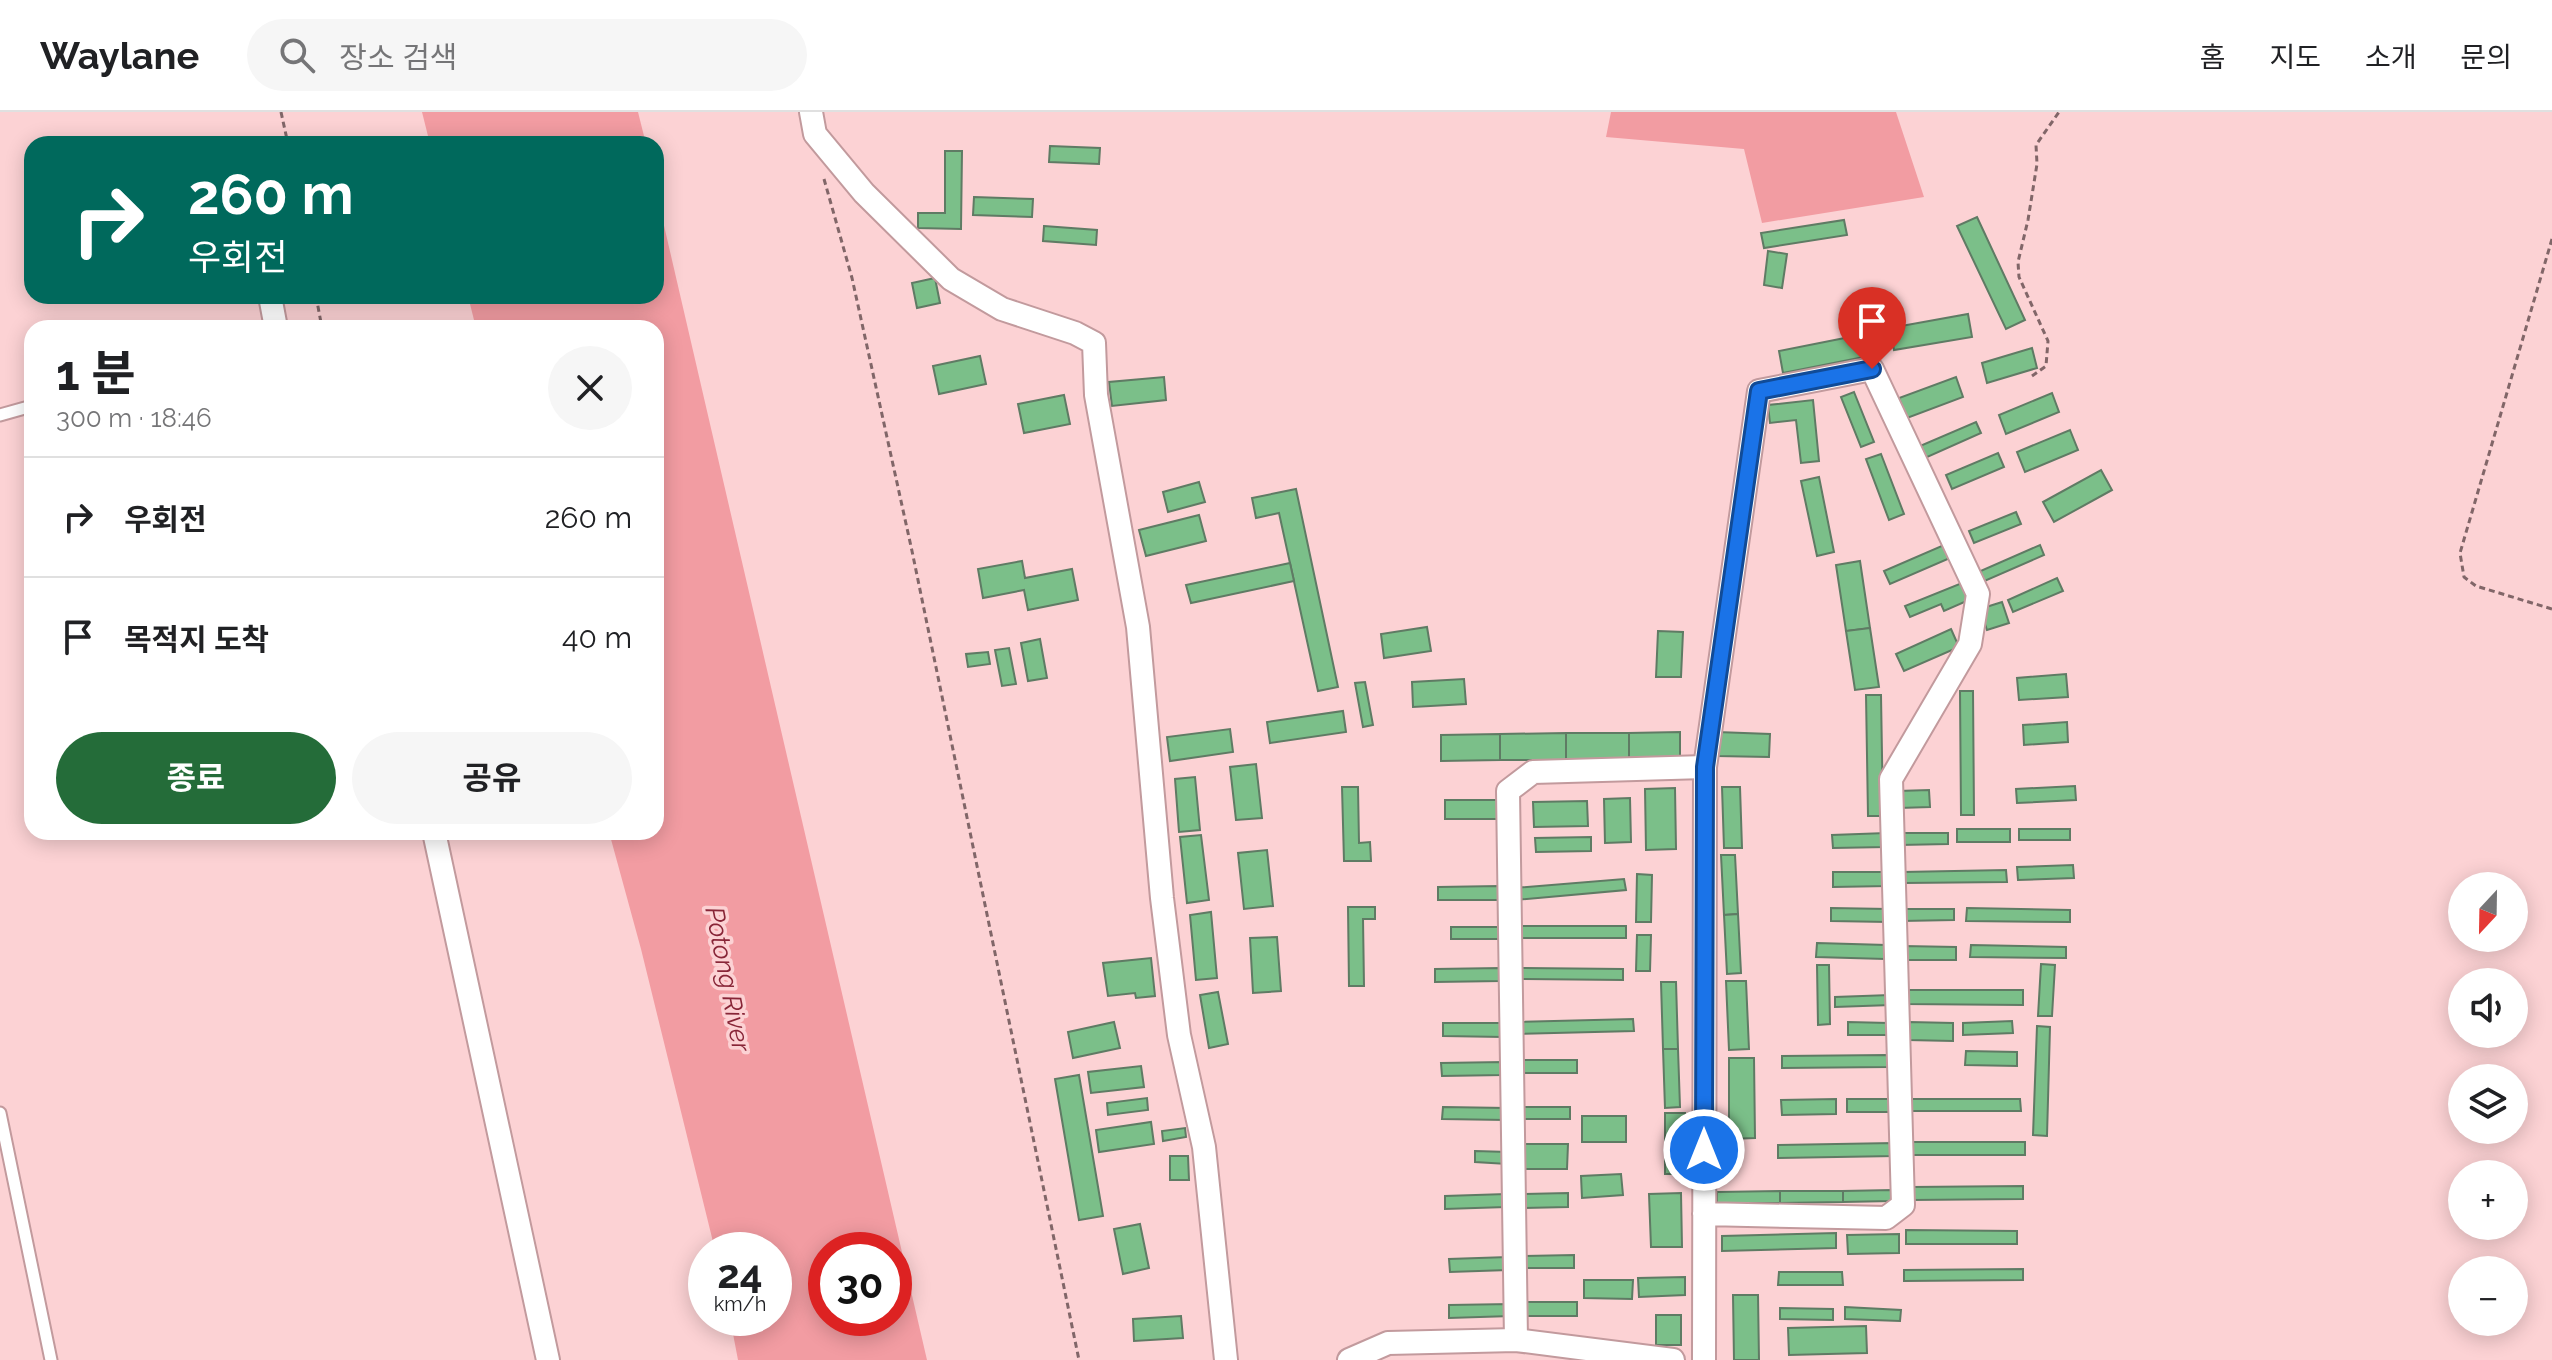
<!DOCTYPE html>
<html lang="ko">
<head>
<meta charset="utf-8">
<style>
  :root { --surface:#fff; --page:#f6f6f6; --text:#202124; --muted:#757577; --line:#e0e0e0; --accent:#246c39 }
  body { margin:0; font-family:Raleway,"Noto Sans KR",sans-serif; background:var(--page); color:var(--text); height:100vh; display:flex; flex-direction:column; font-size:30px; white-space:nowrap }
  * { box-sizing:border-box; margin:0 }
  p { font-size:26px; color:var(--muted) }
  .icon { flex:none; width:44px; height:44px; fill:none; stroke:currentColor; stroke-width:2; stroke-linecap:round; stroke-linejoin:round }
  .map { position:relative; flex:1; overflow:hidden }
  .details { position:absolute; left:24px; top:208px; width:640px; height:520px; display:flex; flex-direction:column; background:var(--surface); border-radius:24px; box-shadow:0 4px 20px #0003 }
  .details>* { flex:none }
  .hud { position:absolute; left:24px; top:24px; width:640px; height:168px; border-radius:24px; box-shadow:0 4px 20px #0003; background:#00695c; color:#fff; overflow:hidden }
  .needle { width:52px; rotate:202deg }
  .buttons { position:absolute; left:2448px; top:760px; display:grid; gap:16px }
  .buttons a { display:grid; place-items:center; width:80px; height:80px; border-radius:50%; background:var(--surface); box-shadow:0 4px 20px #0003; font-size:40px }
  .speed { position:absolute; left:688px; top:1120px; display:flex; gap:16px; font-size:40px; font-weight:700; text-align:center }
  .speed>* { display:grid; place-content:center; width:104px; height:104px; border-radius:50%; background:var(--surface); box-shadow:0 4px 20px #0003; line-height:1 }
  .speed small { font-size:20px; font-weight:400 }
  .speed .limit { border:12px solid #d22; background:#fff; color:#111 }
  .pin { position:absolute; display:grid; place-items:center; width:68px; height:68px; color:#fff; margin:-82px -34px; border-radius:50% 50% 50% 0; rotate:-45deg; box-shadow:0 0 8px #0007 }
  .pin .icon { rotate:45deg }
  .me { position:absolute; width:88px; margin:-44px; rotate:0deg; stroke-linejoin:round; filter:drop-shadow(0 0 6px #0008) }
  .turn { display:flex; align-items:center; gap:28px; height:168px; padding:0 32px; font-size:36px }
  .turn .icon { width:104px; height:104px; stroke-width:2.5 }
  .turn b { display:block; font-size:56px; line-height:68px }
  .round { display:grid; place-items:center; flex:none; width:84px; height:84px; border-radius:42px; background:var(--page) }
  .head { display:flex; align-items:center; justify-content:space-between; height:136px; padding:0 32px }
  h1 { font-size:48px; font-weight:700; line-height:60px }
  .action { display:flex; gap:16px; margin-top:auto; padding:16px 32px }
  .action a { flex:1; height:92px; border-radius:48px; background:var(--accent); color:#fff; font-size:32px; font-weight:700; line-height:92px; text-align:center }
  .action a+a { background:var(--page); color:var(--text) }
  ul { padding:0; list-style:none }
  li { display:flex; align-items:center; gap:24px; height:120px; padding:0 32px; border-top:2px solid var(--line) }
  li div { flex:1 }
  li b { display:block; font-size:30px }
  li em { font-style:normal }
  header { display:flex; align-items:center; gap:48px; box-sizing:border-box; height:112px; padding:0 40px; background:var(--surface); border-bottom:2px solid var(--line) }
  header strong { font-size:38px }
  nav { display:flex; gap:44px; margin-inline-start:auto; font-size:28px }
  .search { width:560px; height:72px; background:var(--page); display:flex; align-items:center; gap:20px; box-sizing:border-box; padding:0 28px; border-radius:44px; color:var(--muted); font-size:30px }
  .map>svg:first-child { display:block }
</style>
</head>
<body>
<header>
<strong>Waylane</strong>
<div class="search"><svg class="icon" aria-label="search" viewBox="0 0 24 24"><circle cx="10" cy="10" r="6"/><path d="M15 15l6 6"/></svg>장소 검색</div>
<nav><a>홈</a><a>지도</a><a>소개</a><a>문의</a></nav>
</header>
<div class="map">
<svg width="2552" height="1248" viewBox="0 0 2552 1248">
  <rect width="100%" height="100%" fill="#fcd2d4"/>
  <!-- water -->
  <g fill="#f29ca2" fill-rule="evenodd">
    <polygon points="422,0 638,0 646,32 430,32"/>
    <polygon points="1611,0 1896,0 1924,85 1762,111 1744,37 1606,25"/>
    <path d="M 656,79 L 927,1248 L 738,1248 L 730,1206 L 774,1206 L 774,1138 L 715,1138 L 641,837 L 609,720 L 656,720 L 656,216 L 476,216 L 468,184 L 656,184 ZM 826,1138 L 894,1138 L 894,1206 L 826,1206 Z"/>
  </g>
  <!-- building -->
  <g fill="#7bbf89" stroke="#5f7b64" stroke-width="2">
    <polygon points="1050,34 1100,36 1099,52 1049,50"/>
    <polygon points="945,39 962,39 961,117 918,116 918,101 945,101"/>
    <polygon points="974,85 1033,87 1032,105 973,103"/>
    <polygon points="1977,105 2025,208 2006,217 1957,114"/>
    <polygon points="1844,108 1847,123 1764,136 1761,121"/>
    <polygon points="1044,114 1097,118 1096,133 1043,129"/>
    <polygon points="1768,139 1787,142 1782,176 1764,173"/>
    <polygon points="935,166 940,191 917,196 912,171"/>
    <polygon points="1968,202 1972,225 1894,238 1890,216"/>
    <polygon points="1875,220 1879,242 1783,261 1779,239"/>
    <polygon points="2032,236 2037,256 1987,271 1982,251"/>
    <polygon points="980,244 986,272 939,282 933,254"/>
    <polygon points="1164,265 1166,288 1112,294 1109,270"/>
    <polygon points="1956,265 1963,285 1907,306 1899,286"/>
    <polygon points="1854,280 1874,330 1861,335 1841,285"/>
    <polygon points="2052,281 2059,300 2006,322 1999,303"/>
    <polygon points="1064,283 1070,312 1024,321 1018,292"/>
    <polygon points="1813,288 1819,349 1801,351 1796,308 1770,311 1768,293"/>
    <polygon points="1976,310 1981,321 1925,346 1920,334"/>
    <polygon points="2070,318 2078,338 2025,360 2017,340"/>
    <polygon points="1998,341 2004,355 1952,377 1946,363"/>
    <polygon points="1881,342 1904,402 1889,408 1866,347"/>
    <polygon points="2101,358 2112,378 2054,410 2043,390"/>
    <polygon points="1819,365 1834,440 1817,444 1801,369"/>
    <polygon points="1199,370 1205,390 1168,400 1163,380"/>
    <polygon points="1296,377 1338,575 1318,579 1279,401 1256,406 1252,386"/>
    <polygon points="2016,400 2021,412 1974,431 1969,419"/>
    <polygon points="1199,403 1206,429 1146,444 1139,418"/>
    <polygon points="1944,433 1950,446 1890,472 1884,459"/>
    <polygon points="2040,433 2044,443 1980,471 1976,461"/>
    <polygon points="1022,449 1025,466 1072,457 1078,488 1028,498 1024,478 983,486 978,457"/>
    <polygon points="1860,449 1870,516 1846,519 1836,453"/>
    <polygon points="1290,451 1294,469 1191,491 1186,473"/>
    <polygon points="2057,466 2063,479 2013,500 2008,488"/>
    <polygon points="1962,471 1969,488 1944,499 1941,492 1910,505 1905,494"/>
    <polygon points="2002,490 2009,511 1987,518 1980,497"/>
    <polygon points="1427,515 1431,539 1384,546 1381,522"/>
    <polygon points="1870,516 1879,575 1855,578 1846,519"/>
    <polygon points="1951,517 1959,535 1904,559 1896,542"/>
    <polygon points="1658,519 1683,520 1681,565 1656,565"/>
    <polygon points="1040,527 1047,566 1028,569 1021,531"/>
    <polygon points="1009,536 1016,572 1002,574 995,538"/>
    <polygon points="988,540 990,552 968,555 966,542"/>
    <polygon points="2066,562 2068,585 2019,588 2017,566"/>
    <polygon points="1464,567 1466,592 1413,595 1412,570"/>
    <polygon points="1365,570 1373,613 1363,615 1355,571"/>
    <polygon points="1960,579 1973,579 1974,703 1961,703"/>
    <polygon points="1866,583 1881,583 1883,704 1868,704"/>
    <polygon points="1343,599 1346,620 1270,631 1267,610"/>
    <polygon points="2067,610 2068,630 2024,633 2023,613"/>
    <polygon points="1230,617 1233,640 1170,649 1167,625"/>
    <polygon points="1680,620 1680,646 1629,647 1629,621"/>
    <polygon points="1717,620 1770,622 1769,645 1717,644"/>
    <polygon points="1566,621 1566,648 1500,648 1500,622"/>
    <polygon points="1566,621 1629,621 1629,647 1566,648"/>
    <polygon points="1500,622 1500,648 1441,649 1441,623"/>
    <polygon points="1256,652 1262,706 1236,708 1230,655"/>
    <polygon points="1195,665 1200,718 1179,720 1175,667"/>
    <polygon points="2075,674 2076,688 2017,691 2016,677"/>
    <polygon points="1342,675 1358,675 1359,731 1370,730 1371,749 1344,749"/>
    <polygon points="1722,675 1740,675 1742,736 1724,736"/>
    <polygon points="1675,676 1676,737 1646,738 1645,677"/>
    <polygon points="1929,678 1930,695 1899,696 1898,679"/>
    <polygon points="1630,686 1631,730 1605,731 1604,687"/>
    <rect x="1445" y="688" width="55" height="19"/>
    <polygon points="1587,689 1588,714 1534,715 1533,690"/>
    <rect x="1957" y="717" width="53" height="13"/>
    <rect x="2019" y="717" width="51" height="11"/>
    <polygon points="1886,721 1886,735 1833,736 1832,723"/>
    <polygon points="1900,721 1948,721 1948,732 1900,733"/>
    <polygon points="1201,723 1209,788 1187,791 1180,725"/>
    <polygon points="1591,725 1591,739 1536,740 1535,726"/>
    <polygon points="1267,738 1273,794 1244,797 1238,741"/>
    <polygon points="1721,743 1735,743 1738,802 1724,803"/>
    <polygon points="2073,753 2074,766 2018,768 2017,755"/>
    <polygon points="2006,758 2007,770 1904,771 1903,760"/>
    <polygon points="1833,760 1888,760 1888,774 1833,775"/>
    <polygon points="1637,762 1652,763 1651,810 1636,810"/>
    <polygon points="1624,767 1626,778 1515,788 1514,776"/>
    <polygon points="1499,774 1499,788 1438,788 1438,775"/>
    <polygon points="1348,795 1375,795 1375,807 1363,807 1364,874 1349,874"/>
    <polygon points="1831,796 1888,797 1888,810 1831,809"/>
    <polygon points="1967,796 2070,798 2070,810 1966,809"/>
    <polygon points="1902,797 1954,797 1954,808 1902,809"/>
    <polygon points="1211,800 1217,866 1196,868 1190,803"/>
    <polygon points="1738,802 1741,861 1727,862 1724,803"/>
    <rect x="1516" y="814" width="110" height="12"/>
    <rect x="1451" y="815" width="50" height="12"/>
    <polygon points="1637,823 1651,823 1650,859 1636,859"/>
    <polygon points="1277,825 1281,879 1253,881 1250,826"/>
    <polygon points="1817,831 1886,833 1885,847 1816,845"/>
    <polygon points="1971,833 2066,835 2066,846 1970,845"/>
    <polygon points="1903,834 1956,835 1956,848 1903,848"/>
    <polygon points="1151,846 1155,884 1136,886 1135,881 1108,884 1103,851"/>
    <polygon points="2041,852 2055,853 2052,904 2038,904"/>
    <polygon points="1817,853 1829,853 1830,912 1818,913"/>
    <polygon points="1501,856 1501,869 1435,870 1435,857"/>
    <polygon points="1518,856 1623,857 1623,868 1518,867"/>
    <polygon points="1726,869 1746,869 1749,937 1729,938"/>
    <polygon points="1661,870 1676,870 1678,937 1663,937"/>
    <polygon points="1904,878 2023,878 2023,893 1904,892"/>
    <polygon points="1218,880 1228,932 1209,936 1200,883"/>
    <polygon points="1890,883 1891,893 1835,895 1835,885"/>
    <polygon points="1633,907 1634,919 1519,922 1519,910"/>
    <polygon points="2012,909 2013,921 1963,923 1963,911"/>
    <polygon points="1114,910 1120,936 1073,946 1068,920"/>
    <polygon points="1848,910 1888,911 1888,923 1848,923"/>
    <polygon points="1909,910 1953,911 1953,929 1908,928"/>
    <polygon points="1443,911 1504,911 1503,925 1443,924"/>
    <polygon points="2037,914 2050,915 2047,1024 2033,1023"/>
    <polygon points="1663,937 1678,937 1680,995 1665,996"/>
    <polygon points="1966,939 2017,940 2017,954 1965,953"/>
    <polygon points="1887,943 1888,955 1782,956 1782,944"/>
    <polygon points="1729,946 1754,946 1755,1026 1729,1027"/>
    <rect x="1517" y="948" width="60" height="13"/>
    <polygon points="1503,950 1503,963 1442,964 1441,951"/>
    <polygon points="1141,954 1144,975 1091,981 1088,960"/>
    <polygon points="1079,963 1103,1104 1079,1108 1055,967"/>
    <polygon points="1147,986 1148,998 1108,1003 1107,991"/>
    <polygon points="1836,987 1836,1002 1782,1003 1781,988"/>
    <rect x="1847" y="987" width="45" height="13"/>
    <polygon points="1906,987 2020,987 2021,999 1905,999"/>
    <polygon points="1443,995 1507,996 1506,1008 1442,1007"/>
    <rect x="1518" y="995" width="52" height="12"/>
    <polygon points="1665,1001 1685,1001 1686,1062 1665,1062"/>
    <rect x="1582" y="1004" width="44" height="26"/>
    <polygon points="1151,1010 1154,1032 1099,1040 1096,1018"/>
    <polygon points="1185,1016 1186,1025 1163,1029 1162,1019"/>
    <rect x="1907" y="1030" width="118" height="13"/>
    <polygon points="1894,1031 1895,1044 1778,1046 1778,1033"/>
    <polygon points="1519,1032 1568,1032 1567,1057 1519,1057"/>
    <polygon points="1475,1039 1508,1040 1507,1052 1475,1050"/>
    <polygon points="1170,1044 1188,1044 1189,1068 1170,1068"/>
    <polygon points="1621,1062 1623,1083 1582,1086 1581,1064"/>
    <polygon points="2023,1074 2023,1087 1911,1088 1911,1075"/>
    <polygon points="1892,1078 1892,1089 1843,1090 1843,1079"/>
    <polygon points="1780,1079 1780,1091 1717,1091 1717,1080"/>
    <polygon points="1780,1079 1843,1079 1843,1090 1780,1091"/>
    <polygon points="1568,1081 1568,1095 1519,1096 1518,1082"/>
    <polygon points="1681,1081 1682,1135 1651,1135 1649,1082"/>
    <polygon points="1506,1082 1506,1095 1445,1097 1445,1084"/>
    <polygon points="1140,1112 1149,1156 1123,1162 1114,1117"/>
    <polygon points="1906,1118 2017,1119 2017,1132 1906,1132"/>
    <polygon points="1836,1121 1836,1136 1722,1139 1722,1124"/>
    <polygon points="1899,1122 1899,1141 1848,1142 1847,1123"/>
    <polygon points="1574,1143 1574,1156 1522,1156 1521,1144"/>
    <polygon points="1508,1145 1508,1158 1450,1160 1449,1147"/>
    <polygon points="2023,1157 2023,1168 1904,1169 1904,1158"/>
    <polygon points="1779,1160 1842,1160 1843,1173 1778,1173"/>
    <polygon points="1685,1165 1685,1183 1639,1185 1638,1166"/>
    <polygon points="1584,1168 1633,1168 1632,1187 1584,1186"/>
    <polygon points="1733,1183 1758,1183 1759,1248 1734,1248"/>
    <rect x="1522" y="1190" width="55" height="14"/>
    <polygon points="1511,1192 1511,1204 1449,1206 1449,1193"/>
    <polygon points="1845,1195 1901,1198 1900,1209 1845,1207"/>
    <polygon points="1780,1196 1833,1197 1833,1208 1780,1207"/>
    <rect x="1656" y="1203" width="25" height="30"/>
    <polygon points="1181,1204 1183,1226 1134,1229 1133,1207"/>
    <polygon points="1866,1214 1867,1241 1789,1243 1788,1216"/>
  </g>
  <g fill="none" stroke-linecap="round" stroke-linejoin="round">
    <defs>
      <g id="service">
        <polyline points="0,303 32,294"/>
        <polyline points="0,1001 51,1248"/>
      </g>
      <g id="minor">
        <polyline points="811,0 815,22 864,81 951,167 1002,197 1075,221 1094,231 1096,283 1138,515 1162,786 1179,923 1204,1035 1226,1248"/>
        <polyline points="270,184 276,216"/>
        <polyline points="434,720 548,1248"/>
        <polyline points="1516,1228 1508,679 1533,660 1705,655"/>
        <polyline points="1349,1248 1388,1231 1516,1228 1673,1248"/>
        <polyline points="1704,1248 1705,655 1759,279 1872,257 1978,482 1970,532 1891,667 1903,1093 1886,1106 1704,1102"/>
      </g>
    </defs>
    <!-- service casing -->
    <use href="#service" stroke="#c29a9d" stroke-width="15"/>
    <!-- minor casing -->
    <use href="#minor" stroke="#c29a9d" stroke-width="26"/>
    <!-- path -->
    <g stroke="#816668" stroke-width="3" stroke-dasharray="6 4" stroke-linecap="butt">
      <polyline points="281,0 288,32"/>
      <polyline points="824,67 852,166 912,439 1079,1248"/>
      <polyline points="2552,127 2460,441 2464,465 2476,474 2552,497"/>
      <polyline points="316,184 322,216"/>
      <polyline points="2032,264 2046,254 2048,229 2019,165 2018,150 2028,108 2037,52 2036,33 2059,0"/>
    </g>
    <!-- service -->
    <use href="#service" stroke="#fff" stroke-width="11"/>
    <!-- minor -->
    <use href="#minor" stroke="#fff" stroke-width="22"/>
  </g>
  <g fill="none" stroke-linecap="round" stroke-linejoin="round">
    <defs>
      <polyline id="route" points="1704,1038 1705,655 1759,279 1872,257"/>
    </defs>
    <!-- route casing -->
    <use href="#route" stroke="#114b97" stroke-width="20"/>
    <!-- route -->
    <use href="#route" stroke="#1a73e8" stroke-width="14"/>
  </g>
  <g text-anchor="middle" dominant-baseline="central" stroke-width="7" stroke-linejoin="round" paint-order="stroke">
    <!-- water labels -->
    <g font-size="26" font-style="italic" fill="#882537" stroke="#fcd2d4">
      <text transform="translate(728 867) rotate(79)">Potong River</text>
    </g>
  </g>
</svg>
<div class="buttons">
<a><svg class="needle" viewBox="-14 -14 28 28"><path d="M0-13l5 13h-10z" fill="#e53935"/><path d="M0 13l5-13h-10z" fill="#757577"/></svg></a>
<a><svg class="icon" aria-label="sound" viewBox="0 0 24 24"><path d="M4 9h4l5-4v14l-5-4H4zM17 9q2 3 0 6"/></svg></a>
<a><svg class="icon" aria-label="layers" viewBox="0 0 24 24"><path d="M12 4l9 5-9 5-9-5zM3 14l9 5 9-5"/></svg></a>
<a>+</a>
<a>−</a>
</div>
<div class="speed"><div>24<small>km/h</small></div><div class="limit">30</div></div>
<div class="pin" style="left:1872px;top:257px;background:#d93025"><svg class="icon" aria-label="arrive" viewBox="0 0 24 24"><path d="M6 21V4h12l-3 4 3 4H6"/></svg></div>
<svg class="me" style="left:1704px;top:1038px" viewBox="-20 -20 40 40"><circle r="17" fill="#1a73e8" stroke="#fff" stroke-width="3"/><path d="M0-11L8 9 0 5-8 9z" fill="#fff"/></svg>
<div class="hud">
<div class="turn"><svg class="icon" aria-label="right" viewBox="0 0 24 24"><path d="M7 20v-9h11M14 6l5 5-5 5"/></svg><div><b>260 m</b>우회전</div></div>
</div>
<section class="details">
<div class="head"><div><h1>1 분</h1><p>300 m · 18:46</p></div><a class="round"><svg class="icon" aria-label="close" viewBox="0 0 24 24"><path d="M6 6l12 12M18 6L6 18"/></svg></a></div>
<ul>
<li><svg class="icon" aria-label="right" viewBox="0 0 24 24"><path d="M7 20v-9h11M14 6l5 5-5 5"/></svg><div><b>우회전</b></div><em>260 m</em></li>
<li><svg class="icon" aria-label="arrive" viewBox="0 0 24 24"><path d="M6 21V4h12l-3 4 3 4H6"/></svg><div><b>목적지 도착</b></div><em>40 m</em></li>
</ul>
<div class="action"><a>종료</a><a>공유</a></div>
</section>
</div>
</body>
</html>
